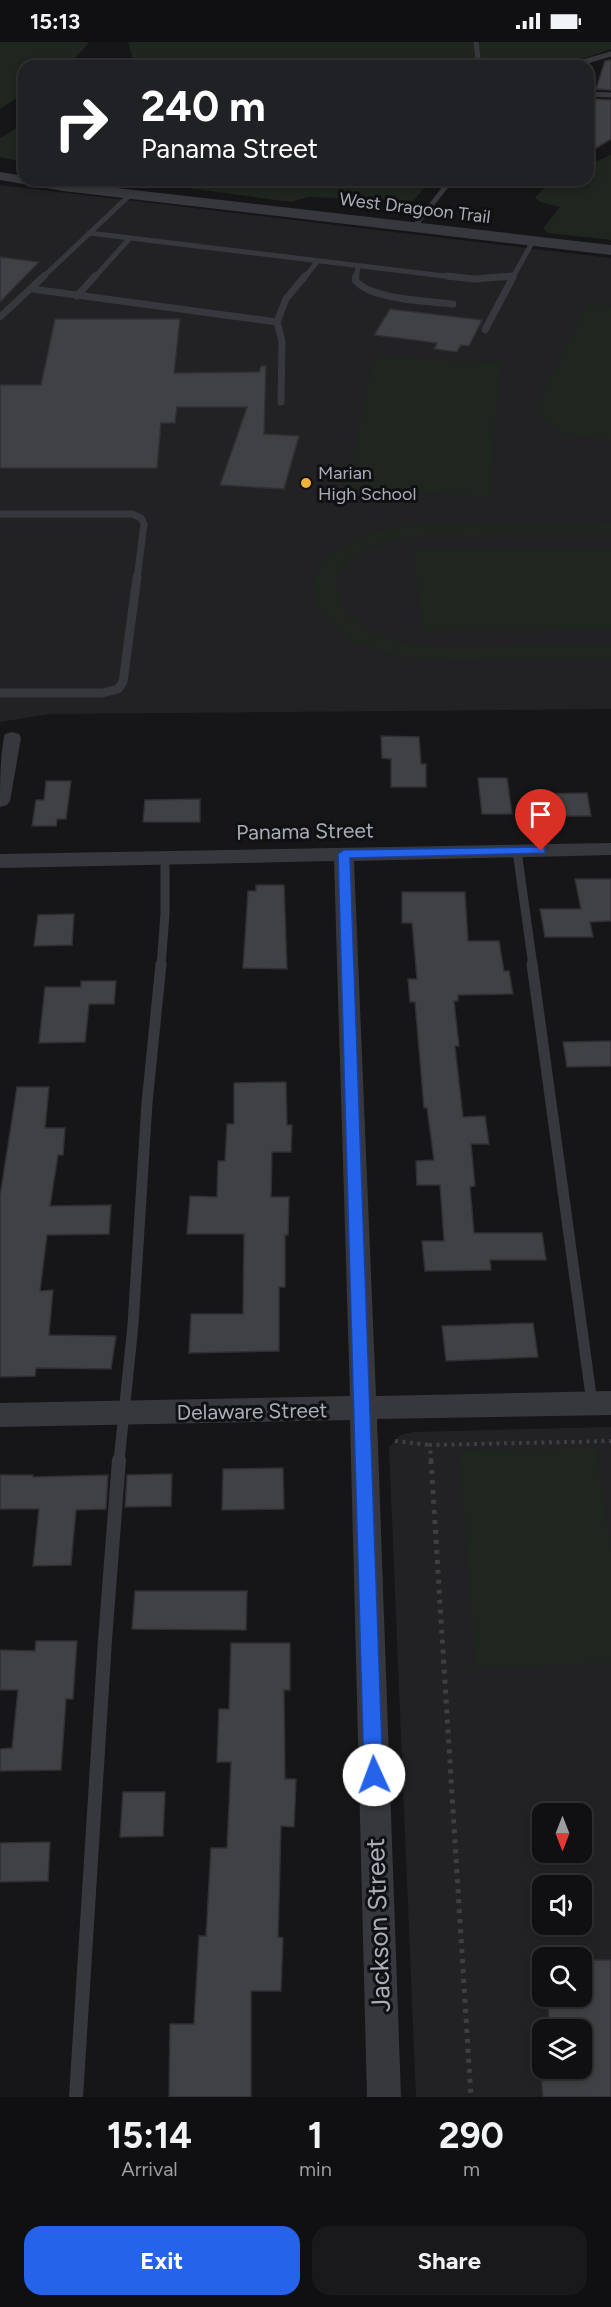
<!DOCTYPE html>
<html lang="en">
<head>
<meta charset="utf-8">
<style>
  :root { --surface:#101012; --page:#19191b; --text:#f1f3f6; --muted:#9c9d9f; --line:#303032; --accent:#2563eb }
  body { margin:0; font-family:Figtree,sans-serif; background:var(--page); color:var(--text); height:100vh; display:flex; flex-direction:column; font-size:22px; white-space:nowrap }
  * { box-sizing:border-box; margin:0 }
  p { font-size:20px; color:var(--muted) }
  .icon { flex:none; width:33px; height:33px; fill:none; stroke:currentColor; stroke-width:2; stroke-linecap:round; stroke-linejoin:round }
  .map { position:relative; height:2055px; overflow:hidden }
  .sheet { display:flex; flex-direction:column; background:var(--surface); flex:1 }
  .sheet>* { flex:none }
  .guide { position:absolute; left:18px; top:18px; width:576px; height:126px; border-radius:18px; box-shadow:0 3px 9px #0003,0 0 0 2px var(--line); background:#202124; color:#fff; overflow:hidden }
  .needle { width:39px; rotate:180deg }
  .controls { position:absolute; left:532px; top:1761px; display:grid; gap:12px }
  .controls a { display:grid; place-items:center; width:60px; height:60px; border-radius:12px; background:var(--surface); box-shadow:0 3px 9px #0003,0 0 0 2px var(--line); font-size:30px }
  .pin { position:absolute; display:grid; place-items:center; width:51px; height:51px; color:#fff; margin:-62px -26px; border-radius:50% 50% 50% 0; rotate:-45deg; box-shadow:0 0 6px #0007 }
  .pin .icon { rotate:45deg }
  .me { position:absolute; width:66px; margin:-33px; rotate:358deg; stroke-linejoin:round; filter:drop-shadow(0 0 4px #0008) }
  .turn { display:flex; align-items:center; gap:21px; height:126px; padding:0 24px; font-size:27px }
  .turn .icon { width:78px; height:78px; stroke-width:2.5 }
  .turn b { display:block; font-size:42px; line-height:51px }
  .eta { display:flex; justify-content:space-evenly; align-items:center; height:102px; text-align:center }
  .eta b { font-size:36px; font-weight:700; line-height:42px }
  .button { display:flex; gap:12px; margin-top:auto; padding:12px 24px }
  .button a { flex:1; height:69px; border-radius:18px; background:var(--accent); color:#fff; font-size:24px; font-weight:700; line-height:69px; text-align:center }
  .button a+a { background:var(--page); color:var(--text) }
  .status { display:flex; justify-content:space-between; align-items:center; height:42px; padding:0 30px; background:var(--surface); direction:ltr }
  .status svg { height:16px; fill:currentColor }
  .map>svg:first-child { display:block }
</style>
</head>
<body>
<div class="status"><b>15:13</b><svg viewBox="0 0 49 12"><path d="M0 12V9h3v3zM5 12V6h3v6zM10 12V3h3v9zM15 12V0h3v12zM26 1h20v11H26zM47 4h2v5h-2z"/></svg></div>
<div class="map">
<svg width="611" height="2055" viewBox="0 0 611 2055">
  <rect width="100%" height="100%" fill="#161618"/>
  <!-- built -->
  <g fill="#222225" fill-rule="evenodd">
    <polygon points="0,143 611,216 611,667 50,672 0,680"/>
    <path d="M 611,1385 L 611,2055 L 416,2055 L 389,1405 L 400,1393 L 413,1390 ZM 543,1772 L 582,1772 L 582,1810 L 543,1810 ZM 543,1844 L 582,1844 L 582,1882 L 543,1882 ZM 543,1916 L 582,1916 L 582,1954 L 543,1954 ZM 543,1988 L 582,1988 L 582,2026 L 543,2026 Z"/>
  </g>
  <!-- green -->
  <g fill="#1e261f">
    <path d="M 0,0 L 89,0 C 67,29 58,24 24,24 L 24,51 L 0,67 Z"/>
    <polygon points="128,0 611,0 611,7 562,24 135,24"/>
    <polygon points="24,82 24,120 0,115 0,96"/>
    <polygon points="611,113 611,198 548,191 543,186 560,165 540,160 535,156 550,139 588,138 588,123"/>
    <polygon points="128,138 431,138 413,159 308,155 291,160"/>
    <polygon points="589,261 611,264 611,399 564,392 534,370"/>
    <polygon points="374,314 501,321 489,455 347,446"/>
    <path d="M 611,482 L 611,493 C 567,493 523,493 479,494 C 446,494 412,491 380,502 C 308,526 334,581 394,598 C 424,607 457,605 488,605 C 529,604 570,604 611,604 L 611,617 C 579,617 547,617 516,617 C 458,618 373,626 329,580 C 319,570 313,558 314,544 C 316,517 344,501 367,493 C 403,480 442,483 479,483 C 523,483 567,482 611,482 Z"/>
    <polygon points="611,506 611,588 423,590 413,508"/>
    <polygon points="596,1405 611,1508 611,1621 476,1626 459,1409"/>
  </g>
  <!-- building -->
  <g fill="#404145" stroke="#303034" stroke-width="1.5">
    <polygon points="611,18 611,48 596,47 605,19"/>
    <polygon points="593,57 611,58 611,97 588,111 588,70"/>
    <polygon points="0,215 39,220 0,260"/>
    <polygon points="390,267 482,278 469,304 461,303 457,310 434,307 437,301 374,293"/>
    <polygon points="55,277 180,277 174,331 259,330 261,324 266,324 264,392 299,394 284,447 220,443 247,365 177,365 175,381 161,381 157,426 0,426 0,343 41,343"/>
    <polygon points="381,694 419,695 421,722 426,722 426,745 391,745 391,717 382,716"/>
    <polygon points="478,736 507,736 512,772 482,772"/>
    <polygon points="46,739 71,739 66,777 57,777 56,784 32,784 36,758 44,758"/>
    <polygon points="587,751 591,774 534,774 530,752"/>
    <polygon points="200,757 200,780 143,780 145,758"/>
    <polygon points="575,837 611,837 611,879 590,880 593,895 545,895 540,867 581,867"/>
    <polygon points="256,843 284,843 287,927 243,926 248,849 256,849"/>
    <polygon points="402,850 465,850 468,899 499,899 504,929 509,929 513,952 458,953 458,959 454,959 459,1004 455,1004 463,1075 485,1074 489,1102 471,1102 475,1144 470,1145 474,1191 542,1191 546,1218 490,1218 491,1228 425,1229 422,1199 444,1199 440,1143 417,1143 416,1119 434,1118 427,1066 424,1066 415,960 410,960 408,937 417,937 412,881 402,881"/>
    <polygon points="74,872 72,903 34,904 38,873"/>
    <polygon points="81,939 116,939 114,962 89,962 85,1000 39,1001 45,945 81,945"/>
    <polygon points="611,999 611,1024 567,1025 563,1000"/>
    <polygon points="286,1040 287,1083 292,1083 291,1110 272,1110 271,1155 289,1155 288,1193 285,1193 285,1245 279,1245 279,1309 189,1311 191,1272 243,1272 244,1192 187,1192 190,1154 217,1155 218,1119 225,1119 227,1082 234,1082 234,1041"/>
    <polygon points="17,1045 49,1045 45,1086 65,1086 63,1113 58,1113 50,1164 111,1163 109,1192 47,1193 40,1249 53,1248 49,1293 116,1294 111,1327 36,1326 35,1334 0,1335 0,1154"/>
    <polygon points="533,1281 538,1315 446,1319 442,1284"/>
    <polygon points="283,1426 284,1467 222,1468 223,1427"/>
    <polygon points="172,1432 171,1464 125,1465 127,1433"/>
    <polygon points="0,1433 33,1433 33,1435 108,1433 106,1467 76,1468 71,1523 33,1524 39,1467 0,1467"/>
    <polygon points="135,1549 247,1549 246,1588 132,1587"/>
    <polygon points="36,1599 77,1599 73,1657 66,1657 61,1728 0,1729 0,1707 12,1706 18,1648 0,1648 0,1608 35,1609"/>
    <polygon points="231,1601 290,1601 290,1648 284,1648 285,1737 296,1737 294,1785 281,1784 278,1895 283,1896 281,1949 251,1949 251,2055 169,2055 170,1982 194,1982 199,1894 206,1894 211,1806 227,1806 231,1720 217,1720 219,1667 229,1667"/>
    <polygon points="123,1750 165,1750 163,1794 120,1795"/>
    <polygon points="50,1800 48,1839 0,1840 0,1801"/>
    <polygon points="582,1918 611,1918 611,2055 543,2055 538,2002 543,2002 543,2026 582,2026 582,1988 550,1988 547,1954 582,1954"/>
  </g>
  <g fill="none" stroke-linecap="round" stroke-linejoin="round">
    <!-- path-far1 -->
    <g stroke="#3d3f44" stroke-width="4" stroke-dasharray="3 4.5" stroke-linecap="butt">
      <polyline points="395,1399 430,1403"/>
      <polyline points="431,1419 430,1403 611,1399"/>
    </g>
    <!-- path -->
    <polyline stroke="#3d3f44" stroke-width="5" stroke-dasharray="4 6" stroke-linecap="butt" points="431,1418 471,2055"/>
    <!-- service-far4 -->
    <g stroke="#37383d" stroke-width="5">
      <polyline points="476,0 479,24"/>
      <polyline points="570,24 611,12"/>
      <polyline points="588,52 611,53"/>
      <polyline points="414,185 451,138"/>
      <polyline points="89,191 461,236"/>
      <polyline points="42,236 131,152"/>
      <polyline points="94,236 130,196"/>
      <polyline points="304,236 317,220"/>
      <polyline points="356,236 358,225"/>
      <polyline points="501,236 513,235 533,199"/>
    </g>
    <!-- service-far3 -->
    <g stroke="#37383d" stroke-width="7">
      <path d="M 356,234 L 355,238 C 371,258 428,259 453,262"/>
      <polyline points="447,234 474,237 513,234"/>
      <polyline points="32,247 277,280"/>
      <polyline points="77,254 95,234"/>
      <polyline points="0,275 44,234"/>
      <polyline points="485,288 513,235"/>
      <polyline points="281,360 282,299 277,280 286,257 305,234"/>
      <polyline points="0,472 132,472 141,476 144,482 137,537"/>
    </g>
    <!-- service-far2 -->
    <g stroke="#37383d" stroke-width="9">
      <polyline points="0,651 102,651 118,647 123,640 137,535"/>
      <polyline points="517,809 533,924"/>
      <polyline points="161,924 165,872 165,816"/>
    </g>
    <!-- service-far1 -->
    <g stroke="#37383d" stroke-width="11">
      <polyline points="532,922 592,1361"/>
      <polyline points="119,1419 133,1283 147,1061 161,922"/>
    </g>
    <!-- service -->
    <polyline stroke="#37383d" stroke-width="14" points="76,2055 105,1598 119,1418"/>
    <!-- minor -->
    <g fill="#37383d" fill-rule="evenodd">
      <path d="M 12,690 L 19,692 L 21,696 L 10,759 L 7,763 L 0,765 C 0,746 0,708 5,692 Z"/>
      <polygon points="611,801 611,813 354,819 376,1354 611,1349 611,1373 377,1377 401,2055 367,2055 350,1378 0,1385 0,1361 350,1354 334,819 0,826 0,812"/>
    </g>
    <!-- tertiary -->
    <polygon fill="#37383d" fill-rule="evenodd" points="0,130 24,134 24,138 47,138 611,203 611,213 63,149 0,138"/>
  </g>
  <!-- route -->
  <polygon fill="#2563eb" stroke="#184099" stroke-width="1.5" points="541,805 545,806 545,811 350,816 383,1733 380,1739 374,1742 367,1739 364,1733 338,812 344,808"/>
  <!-- markers -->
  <circle fill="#f2b134" stroke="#111113" stroke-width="2" cx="306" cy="441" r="6"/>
  <g text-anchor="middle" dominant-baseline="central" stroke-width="6" stroke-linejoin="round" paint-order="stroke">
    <!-- far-street labels -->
    <g font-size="18" fill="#a8adb8" stroke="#111113">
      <text transform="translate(415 166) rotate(7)">West Dragoon Trail</text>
    </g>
    <!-- far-poi labels -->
    <g font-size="18" fill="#a8adb8" stroke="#111113" text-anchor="start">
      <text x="318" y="431">Marian<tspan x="318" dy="21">High School</tspan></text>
    </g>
    <!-- street labels -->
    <g font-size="21" fill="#a8adb8" stroke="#111113">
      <text transform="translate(305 789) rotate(-1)">Panama Street</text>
      <text transform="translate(252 1369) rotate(-1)">Delaware Street</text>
    </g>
    <!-- near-street labels -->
    <g font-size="26" fill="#a8adb8" stroke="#111113">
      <text transform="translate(378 1883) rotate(-92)">Jackson Street</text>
    </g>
  </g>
</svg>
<div class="controls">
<a><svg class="needle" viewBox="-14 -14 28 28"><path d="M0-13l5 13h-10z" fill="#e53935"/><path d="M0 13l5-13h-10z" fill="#9c9d9f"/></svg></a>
<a><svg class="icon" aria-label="sound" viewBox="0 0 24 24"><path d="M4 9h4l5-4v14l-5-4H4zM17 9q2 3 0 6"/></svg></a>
<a><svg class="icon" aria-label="search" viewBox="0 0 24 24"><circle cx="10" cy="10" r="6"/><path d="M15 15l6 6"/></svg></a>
<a><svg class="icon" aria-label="layers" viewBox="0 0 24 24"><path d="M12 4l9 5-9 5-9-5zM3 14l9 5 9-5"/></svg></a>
</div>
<div class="pin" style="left:541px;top:809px;background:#d93025"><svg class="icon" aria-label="arrive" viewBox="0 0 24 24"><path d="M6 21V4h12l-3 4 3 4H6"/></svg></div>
<svg class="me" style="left:374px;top:1733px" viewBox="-20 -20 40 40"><circle r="19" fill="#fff"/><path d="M0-13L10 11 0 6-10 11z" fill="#2563eb"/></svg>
<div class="guide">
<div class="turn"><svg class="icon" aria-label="right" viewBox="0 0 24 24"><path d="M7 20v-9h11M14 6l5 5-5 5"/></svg><div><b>240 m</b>Panama Street</div></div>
</div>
</div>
<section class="sheet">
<div class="eta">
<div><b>15:14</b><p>Arrival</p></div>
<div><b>1</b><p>min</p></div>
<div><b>290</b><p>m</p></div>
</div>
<div class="button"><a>Exit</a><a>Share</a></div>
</section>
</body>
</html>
